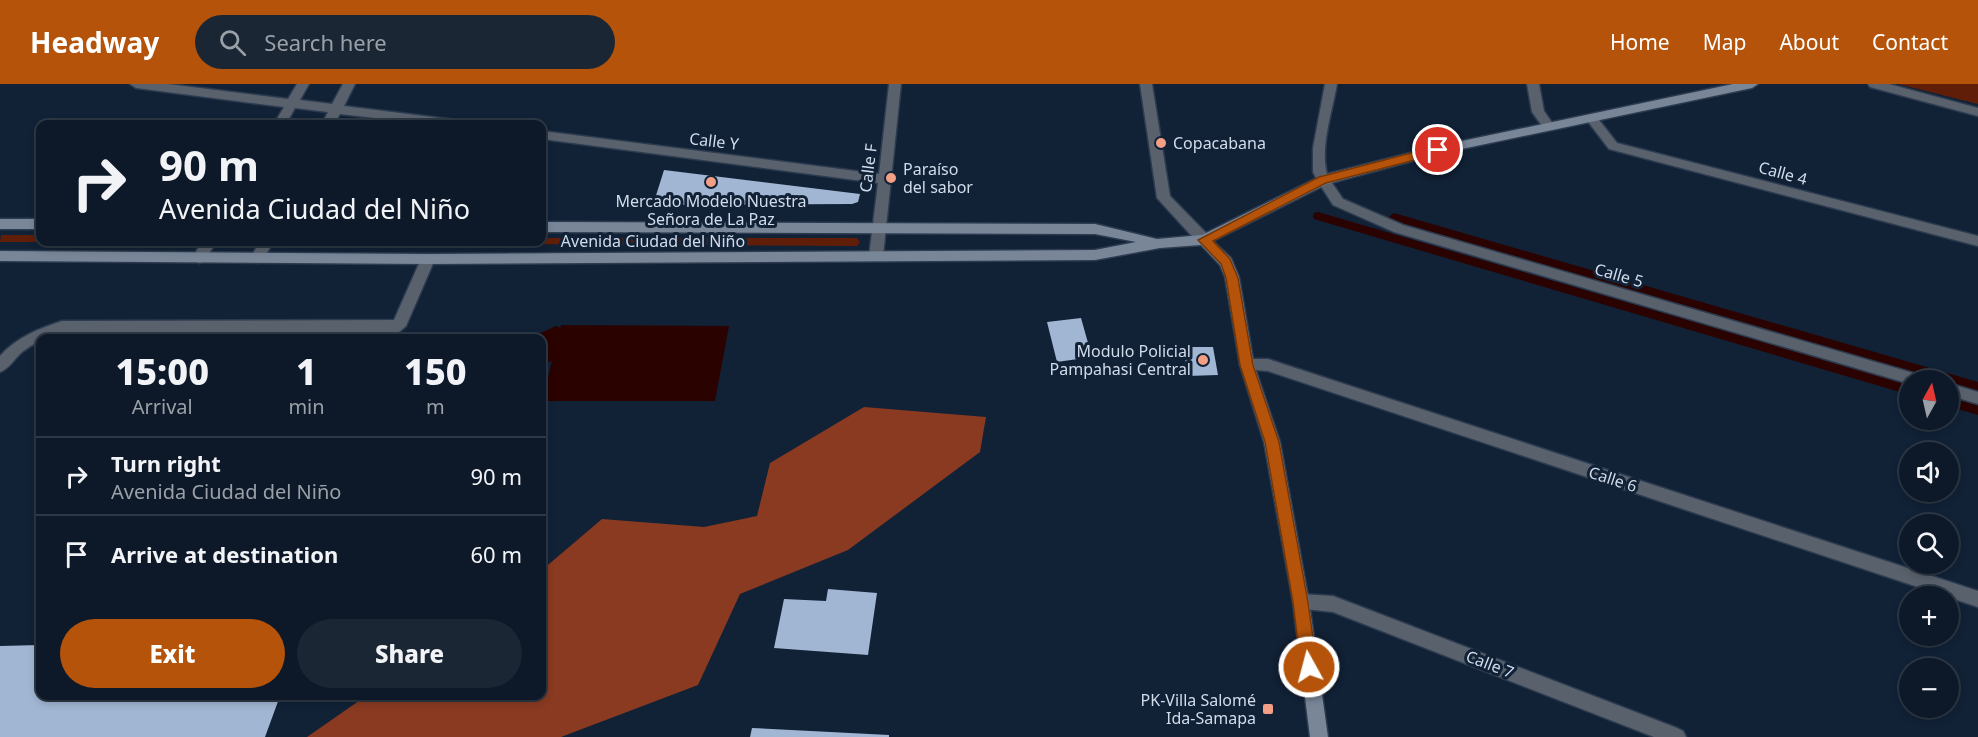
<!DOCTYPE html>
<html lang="en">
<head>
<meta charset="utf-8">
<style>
  :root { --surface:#0d1928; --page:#1b2634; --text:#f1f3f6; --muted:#9aa0a8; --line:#2d3845; --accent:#b45309 }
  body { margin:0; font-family:"Noto Sans",sans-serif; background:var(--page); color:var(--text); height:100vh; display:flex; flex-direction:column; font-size:22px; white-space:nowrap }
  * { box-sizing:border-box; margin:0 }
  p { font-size:20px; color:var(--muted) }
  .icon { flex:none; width:33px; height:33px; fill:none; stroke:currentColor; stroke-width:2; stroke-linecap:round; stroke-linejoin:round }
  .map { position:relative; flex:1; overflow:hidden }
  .drawer { position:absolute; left:36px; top:250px; width:510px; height:366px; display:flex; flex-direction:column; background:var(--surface); border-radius:12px; box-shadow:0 3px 9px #0003,0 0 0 2px var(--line) }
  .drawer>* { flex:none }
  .banner { position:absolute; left:36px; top:36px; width:510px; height:126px; border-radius:12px; box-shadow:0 3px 9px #0003,0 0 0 2px var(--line); background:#0d1928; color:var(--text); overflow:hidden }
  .needle { width:39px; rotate:8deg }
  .fabs { position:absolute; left:1899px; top:286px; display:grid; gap:12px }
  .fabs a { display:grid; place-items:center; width:60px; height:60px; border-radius:50%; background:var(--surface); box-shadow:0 3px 9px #0003,0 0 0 2px var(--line); font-size:30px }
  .pin { position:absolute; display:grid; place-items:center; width:51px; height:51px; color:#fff; margin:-26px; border:3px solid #fff; border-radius:50%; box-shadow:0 2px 6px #0007 }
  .me { position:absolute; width:66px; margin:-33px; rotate:353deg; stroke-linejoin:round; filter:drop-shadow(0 0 4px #0008) }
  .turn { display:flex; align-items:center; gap:21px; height:126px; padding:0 24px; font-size:27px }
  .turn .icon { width:78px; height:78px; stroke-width:2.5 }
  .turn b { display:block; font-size:42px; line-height:51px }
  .eta { display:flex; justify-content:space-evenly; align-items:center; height:102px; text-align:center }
  .eta b { font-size:36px; font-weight:800; line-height:42px }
  .primary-button { display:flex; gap:12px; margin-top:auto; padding:12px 24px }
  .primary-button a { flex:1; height:69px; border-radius:36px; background:var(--accent); color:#fff; font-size:24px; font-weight:800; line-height:69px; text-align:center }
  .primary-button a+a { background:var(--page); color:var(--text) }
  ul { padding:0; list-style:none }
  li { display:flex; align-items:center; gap:18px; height:78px; padding:0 24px; border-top:2px solid var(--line) }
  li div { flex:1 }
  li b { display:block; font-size:22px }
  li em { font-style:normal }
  header { display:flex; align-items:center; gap:36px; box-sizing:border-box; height:84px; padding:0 30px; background:var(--accent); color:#fff }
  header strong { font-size:28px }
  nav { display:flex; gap:33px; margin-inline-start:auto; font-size:21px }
  .search { width:420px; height:54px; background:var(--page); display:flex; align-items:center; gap:15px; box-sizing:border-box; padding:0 21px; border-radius:33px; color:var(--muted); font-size:22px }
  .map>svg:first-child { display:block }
</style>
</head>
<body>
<header>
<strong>Headway</strong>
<div class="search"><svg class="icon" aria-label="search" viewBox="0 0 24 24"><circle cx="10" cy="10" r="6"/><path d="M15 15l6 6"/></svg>Search here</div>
<nav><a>Home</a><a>Map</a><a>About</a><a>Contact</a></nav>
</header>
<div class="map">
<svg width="1978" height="653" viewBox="0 0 1978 653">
  <rect width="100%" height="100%" fill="#112136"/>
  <!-- green -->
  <g fill="#601e08">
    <polygon points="1898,0 1978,0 1978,20"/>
    <polygon points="1,151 40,151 40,158 152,158 0,158"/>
    <polygon points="542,154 857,154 860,158 857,162 301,159 542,158"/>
  </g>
  <!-- forest -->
  <polygon fill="#893a21" points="864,323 986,333 980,368 848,466 740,510 698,601 561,653 307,653 366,612 542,612 542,486 602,435 704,443 757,432 770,379"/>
  <!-- water -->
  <polygon fill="#2a0300" points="561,241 729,242 715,317 542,317"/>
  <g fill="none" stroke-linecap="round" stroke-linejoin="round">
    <!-- stream -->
    <g fill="#2a0300" fill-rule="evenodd">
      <polygon points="1318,128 1910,301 1910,311 1314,135 1313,132 1314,129"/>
      <polygon points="1394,129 1978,298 1978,308 1948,299 1948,297 1941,297 1390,136 1389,133"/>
      <polygon points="1948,312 1978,321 1978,331 1948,322"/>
    </g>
    <!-- canal -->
    <polygon fill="#2a0300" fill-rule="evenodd" points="556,242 570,247 576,258 570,269 542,281 542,255 527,255"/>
  </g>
  <!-- building -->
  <g fill="#a1b6d2">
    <polygon points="664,86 860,110 858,118 852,120 653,121"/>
    <polygon points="1081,234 1092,273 1057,278 1047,238"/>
    <polygon points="1184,263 1213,263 1218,291 1187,292"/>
    <polygon points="828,505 877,509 868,571 774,564 784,515 826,517"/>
    <polygon points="40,561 40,612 280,612 265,653 0,653 0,562"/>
    <polygon points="752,644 889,651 889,653 750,653"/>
  </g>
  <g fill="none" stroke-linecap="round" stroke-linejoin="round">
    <defs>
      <g id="lane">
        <path d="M 1325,0 L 1337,0 C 1332,30 1318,67 1329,96 L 1323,101 L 1317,96 L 1313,88 L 1313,64 Z"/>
        <path d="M 428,170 L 435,175 L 406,242 L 399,248 L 62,249 C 47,253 35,258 22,268 C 15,274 9,285 0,288 L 0,272 C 17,253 38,245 62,237 L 394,236 L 421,175 Z"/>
      </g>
      <g id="street">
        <polygon points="130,0 168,0 288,15 297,0 309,0 300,16 332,20 343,0 355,0 344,22 456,36 462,40 427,40 340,30 334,40 322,40 328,28 295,24 286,40 274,40 284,23 136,4"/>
        <polygon points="889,0 901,0 883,172 876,177 869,172 878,99 542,55 542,47 879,90"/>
        <polygon points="1140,0 1152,0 1170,112 1209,152 1211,156 1209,160 1199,160 1157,114"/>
        <polygon points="1527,0 1539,0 1544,27 1555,43 1553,46 1545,46 1532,28"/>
        <polygon points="1868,0 1889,0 1978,24 1978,32 1870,3"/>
        <polygon points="1592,31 1596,32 1617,59 1978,152 1978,162 1609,65 1586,35"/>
        <polygon points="1323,91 1328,93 1343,115 1403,141 1920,291 1925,293 1927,297 1910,297 1910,300 1394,148 1333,121 1317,96"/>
        <polygon points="202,158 216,158 204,178 199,179 192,174"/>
        <polygon points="260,158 273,158 262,178 257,179 250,174"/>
        <polygon points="1247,275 1268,275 1978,507 1978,523 1268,287 1242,285 1240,281 1242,277"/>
        <polygon points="1948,299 1978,308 1978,320 1948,311"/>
        <polygon points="1301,510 1333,512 1677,644 1683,647 1686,653 1654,653 1333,528 1295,524 1293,518 1295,512"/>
      </g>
      <g id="secondary">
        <polygon points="1733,0 1758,0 1752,4 1438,70 1327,100 1213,157 1231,174 1239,193 1254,281 1280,358 1309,518 1328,653 1310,653 1293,518 1264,358 1240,281 1225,193 1220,181 1201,161 1160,164 1095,176 428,180 0,177 0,167 428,170 1095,166 1136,158 1095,150 542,148 542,138 1095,140 1157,155 1202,151 1323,91 1438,62"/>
        <rect x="0" y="135" width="40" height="10"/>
      </g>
    </defs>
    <!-- lane casing -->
    <use href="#lane" stroke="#2c3b4f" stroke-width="3"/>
    <!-- street casing -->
    <use href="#street" stroke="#2c3b4f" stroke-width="3"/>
    <!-- secondary casing -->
    <use href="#secondary" stroke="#2c3b4f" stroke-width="3"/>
    <!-- lane -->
    <use href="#lane" fill="#59616c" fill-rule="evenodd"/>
    <!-- street -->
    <use href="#street" fill="#59616c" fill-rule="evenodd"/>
    <!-- secondary -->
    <use href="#secondary" fill="#788698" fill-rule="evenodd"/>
  </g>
  <!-- route -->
  <polygon fill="#b45309" stroke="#753606" stroke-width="1.5" points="1438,62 1442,64 1442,69 1326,99 1213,157 1230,175 1238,194 1253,281 1279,358 1308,518 1317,583 1314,588 1309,590 1303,588 1301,583 1293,518 1265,358 1240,281 1226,194 1221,180 1198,156 1319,93"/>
  <!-- markers -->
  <g fill="#f39f85" stroke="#112136" stroke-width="2">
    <circle cx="1161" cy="59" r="6"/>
    <circle cx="891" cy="94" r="6"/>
    <circle cx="711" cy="98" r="6"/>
    <circle cx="1203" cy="276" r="6"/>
    <rect x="1262" y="619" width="12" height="12" rx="3"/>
  </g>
  <g text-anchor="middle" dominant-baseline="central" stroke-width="6" stroke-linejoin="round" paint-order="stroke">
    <!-- street labels -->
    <g font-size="16" fill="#d1dceb" stroke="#112136">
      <text transform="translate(714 57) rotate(7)">Calle Y</text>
      <text transform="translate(868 84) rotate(-83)">Calle F</text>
      <text transform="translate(1783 89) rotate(15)">Calle 4</text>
      <text x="653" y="157">Avenida Ciudad del Niño</text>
      <text transform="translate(1619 191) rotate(16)">Calle 5</text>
      <text transform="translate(1613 395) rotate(18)">Calle 6</text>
      <text transform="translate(1490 580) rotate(21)">Calle 7</text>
    </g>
    <!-- poi labels -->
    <g font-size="16" fill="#d1dceb" stroke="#112136" text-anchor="start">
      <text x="1173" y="59">Copacabana</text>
      <text x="903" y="85">Paraíso<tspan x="903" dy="18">del sabor</tspan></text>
      <text x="711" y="117" text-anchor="middle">Mercado Modelo Nuestra<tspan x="711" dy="18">Señora de La Paz</tspan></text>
      <text x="1191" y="267" text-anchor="end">Modulo Policial<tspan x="1191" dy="18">Pampahasi Central</tspan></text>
      <text x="1256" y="616" text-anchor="end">PK-Villa Salomé<tspan x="1256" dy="18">Ida-Samapa</tspan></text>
    </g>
  </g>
</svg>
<div class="fabs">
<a><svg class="needle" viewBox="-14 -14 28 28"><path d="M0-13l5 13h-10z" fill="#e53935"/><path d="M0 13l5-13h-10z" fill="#9aa0a8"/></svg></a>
<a><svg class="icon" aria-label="sound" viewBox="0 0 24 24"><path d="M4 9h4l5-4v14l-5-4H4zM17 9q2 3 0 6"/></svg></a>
<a><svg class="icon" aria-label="search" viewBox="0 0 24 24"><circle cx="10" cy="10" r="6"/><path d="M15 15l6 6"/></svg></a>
<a>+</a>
<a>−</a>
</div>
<div class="pin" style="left:1438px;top:66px;background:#d93025"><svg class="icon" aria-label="arrive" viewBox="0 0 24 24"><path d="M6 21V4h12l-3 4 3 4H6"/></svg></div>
<svg class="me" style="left:1309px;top:583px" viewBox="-20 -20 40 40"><circle r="17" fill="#b45309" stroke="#fff" stroke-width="3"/><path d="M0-11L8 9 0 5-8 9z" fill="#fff"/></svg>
<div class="banner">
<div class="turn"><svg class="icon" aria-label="right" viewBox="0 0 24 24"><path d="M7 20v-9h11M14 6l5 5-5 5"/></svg><div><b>90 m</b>Avenida Ciudad del Niño</div></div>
</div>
<section class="drawer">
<div class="eta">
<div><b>15:00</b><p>Arrival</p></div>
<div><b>1</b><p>min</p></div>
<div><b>150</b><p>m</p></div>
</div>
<ul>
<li><svg class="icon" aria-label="right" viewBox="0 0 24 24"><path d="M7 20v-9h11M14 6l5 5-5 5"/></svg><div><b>Turn right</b><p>Avenida Ciudad del Niño</p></div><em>90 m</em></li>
<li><svg class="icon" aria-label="arrive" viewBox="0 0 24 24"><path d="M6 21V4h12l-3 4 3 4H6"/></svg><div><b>Arrive at destination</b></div><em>60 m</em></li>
</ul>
<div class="primary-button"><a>Exit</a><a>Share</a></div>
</section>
</div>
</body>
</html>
